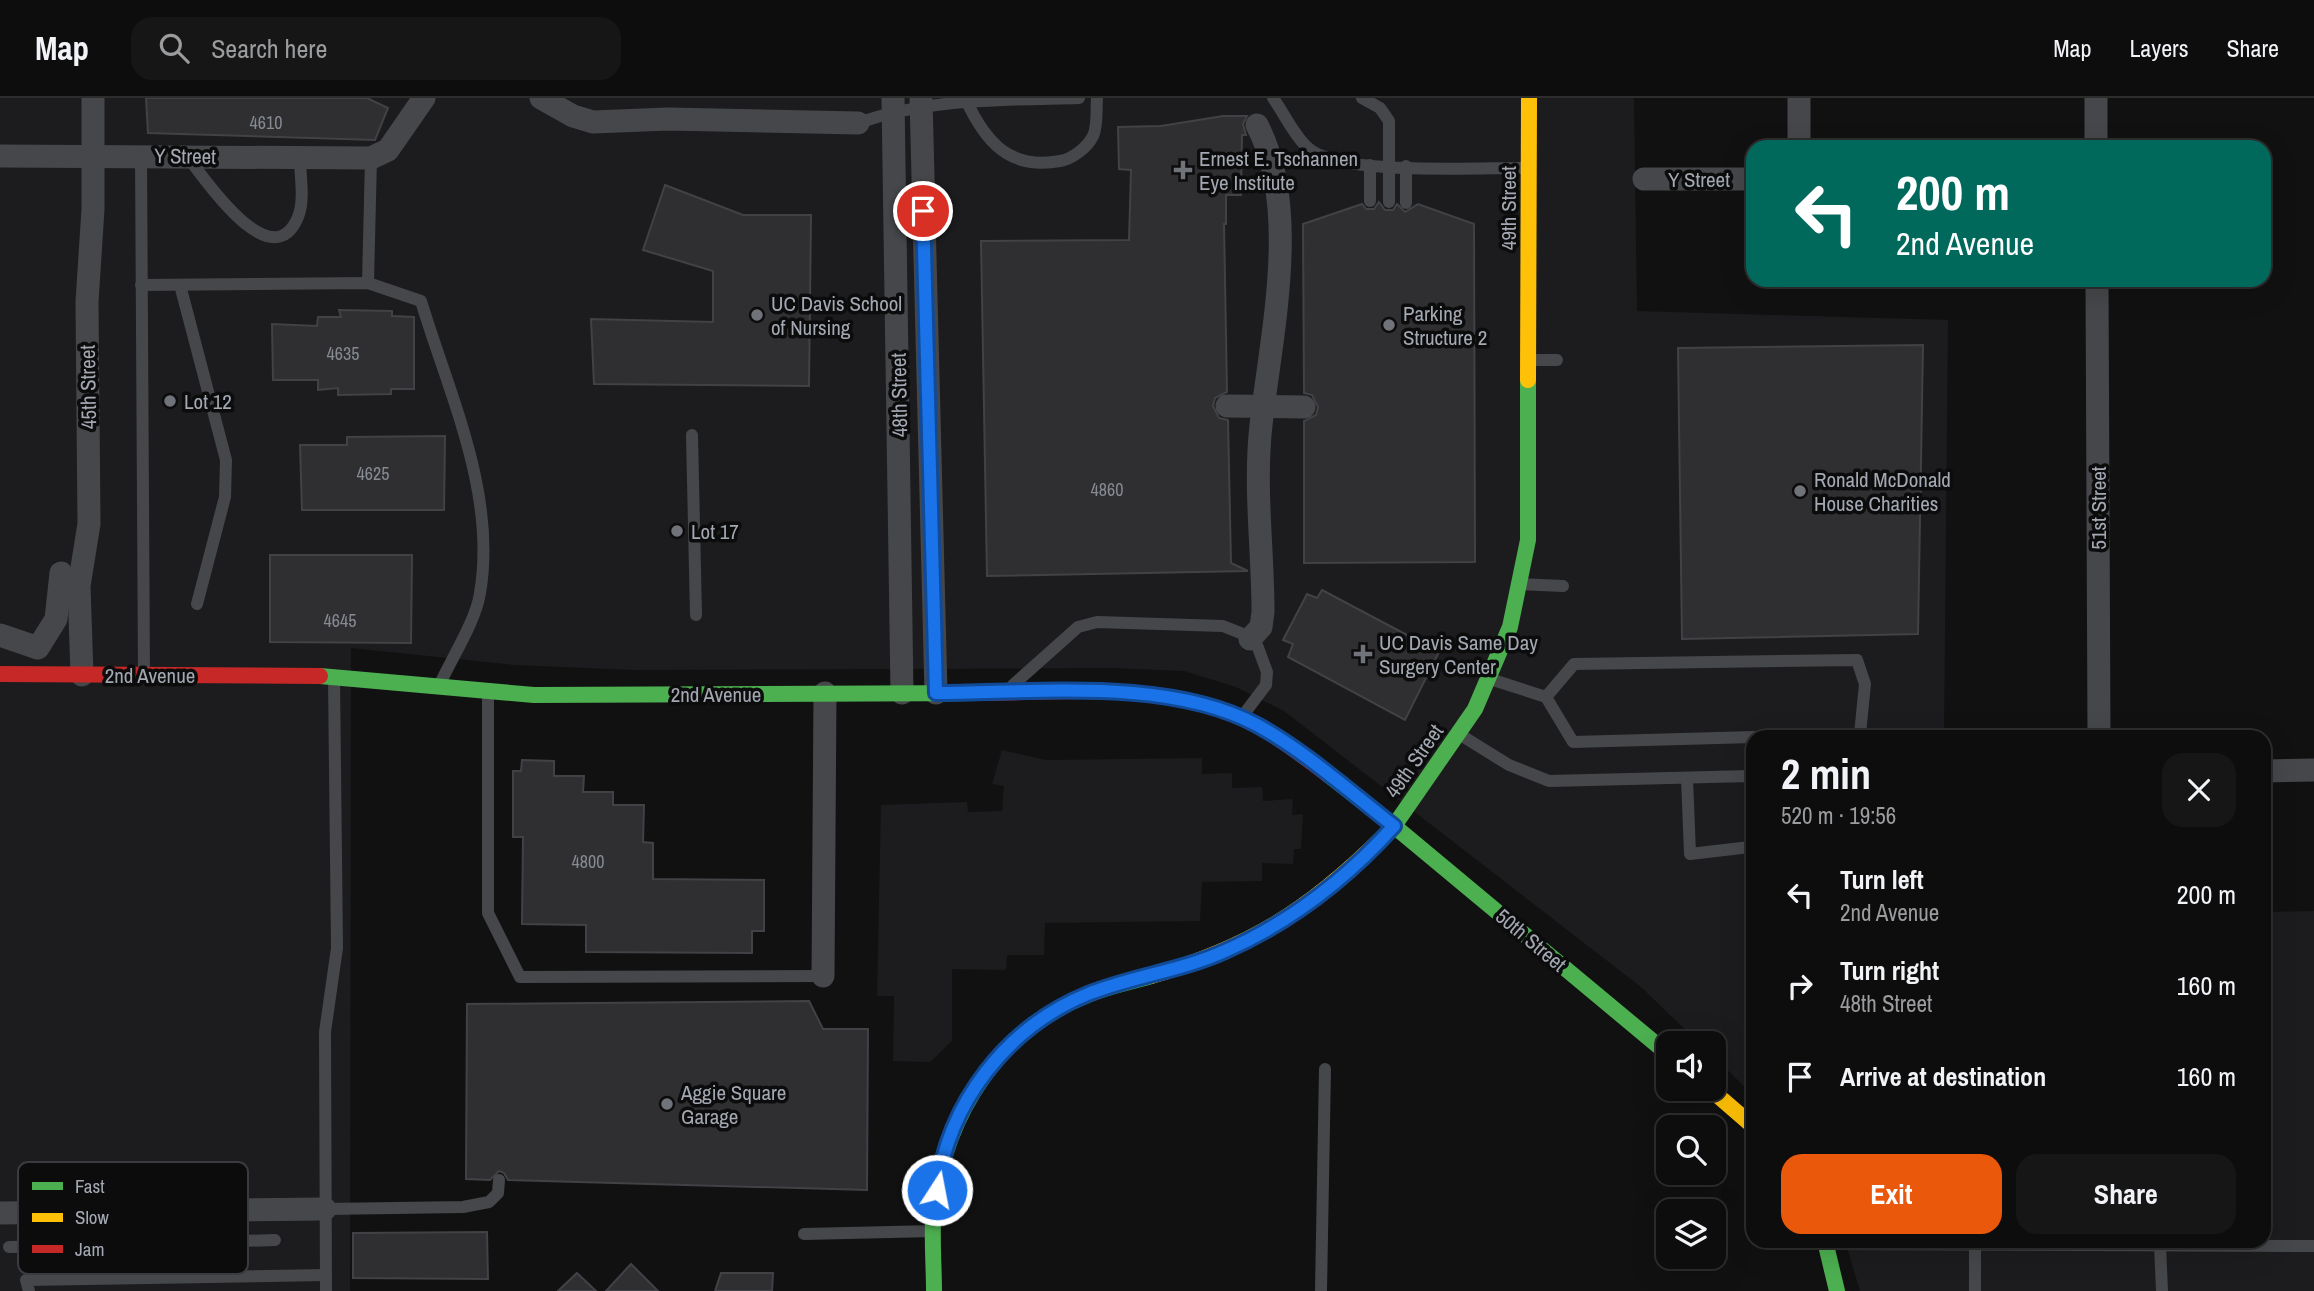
<!DOCTYPE html>
<html lang="en">
<head>
<meta charset="utf-8">
<style>
  :root { --surface:#0d0d0e; --page:#161617; --text:#f1f3f6; --muted:#9a9c9e; --line:#2d2d2e; --accent:#ea580c }
  body { margin:0; font-family:"Archivo Narrow",sans-serif; background:var(--page); color:var(--text); height:100vh; display:flex; flex-direction:column; font-size:26px; white-space:nowrap }
  * { box-sizing:border-box; margin:0 }
  p { font-size:23px; color:var(--muted) }
  .icon { flex:none; width:38px; height:38px; fill:none; stroke:currentColor; stroke-width:2; stroke-linecap:round; stroke-linejoin:round }
  .map { position:relative; flex:1; overflow:hidden }
  .sheet { position:absolute; left:1746px; top:632px; width:525px; height:518px; display:flex; flex-direction:column; background:var(--surface); border-radius:21px; box-shadow:0 7px 28px #0002,0 0 0 2px var(--line) }
  .sheet>* { flex:none }
  .guide { position:absolute; left:1746px; top:42px; width:525px; height:147px; border-radius:21px; box-shadow:0 7px 28px #0002,0 0 0 2px var(--line); background:#00695c; color:#fff; overflow:hidden }
  .controls { position:absolute; left:1656px; top:933px; display:grid; gap:14px }
  .controls a { display:grid; place-items:center; width:70px; height:70px; border-radius:14px; background:var(--surface); box-shadow:0 7px 28px #0002,0 0 0 2px var(--line); font-size:35px }
  .pin { position:absolute; display:grid; place-items:center; width:60px; height:60px; color:#fff; margin:-30px; border:4px solid #fff; border-radius:50%; box-shadow:0 2px 7px #0007 }
  .me { position:absolute; width:77px; margin:-38px; rotate:11deg; stroke-linejoin:round; filter:drop-shadow(0 0 5px #0008) }
  .turn { display:flex; align-items:center; gap:24px; height:147px; padding:0 35px; font-size:32px }
  .turn .icon { width:91px; height:91px; stroke-width:2.5 }
  .turn b { display:block; font-size:49px; line-height:60px }
  .round { display:grid; place-items:center; flex:none; width:74px; height:74px; border-radius:21px; background:var(--page) }
  .overview { display:flex; align-items:center; justify-content:space-between; height:119px; padding:0 35px }
  h1 { font-size:42px; font-weight:800; line-height:52px }
  .primary-button { display:flex; gap:14px; margin-top:auto; padding:14px 35px }
  .primary-button a { flex:1; height:80px; border-radius:21px; background:var(--accent); color:#fff; font-size:28px; font-weight:800; line-height:80px; text-align:center }
  .primary-button a+a { background:var(--page); color:var(--text) }
  ul { padding:0; list-style:none }
  li { display:flex; align-items:center; gap:21px; height:91px; padding:0 35px }
  li div { flex:1 }
  li b { display:block; font-size:26px }
  li em { font-style:normal }
  header { display:flex; align-items:center; gap:42px; box-sizing:border-box; height:98px; padding:0 35px; background:var(--surface); border-bottom:2px solid var(--line) }
  header strong { font-size:33px }
  nav { display:flex; gap:38px; margin-inline-start:auto; font-size:24px }
  .search { width:490px; height:63px; background:var(--page); display:flex; align-items:center; gap:18px; box-sizing:border-box; padding:0 24px; border-radius:21px; color:var(--muted); font-size:26px }
  .map>svg:first-child { display:block }
</style>
</head>
<body>
<header>
<strong>Map</strong>
<div class="search"><svg class="icon" aria-label="search" viewBox="0 0 24 24"><circle cx="10" cy="10" r="6"/><path d="M15 15l6 6"/></svg>Search here</div>
<nav><a>Map</a><a>Layers</a><a>Share</a></nav>
</header>
<div class="map">
<svg width="2314" height="1193" viewBox="0 0 2314 1193">
  <rect width="100%" height="100%" fill="#111112"/>
  <!-- built -->
  <g fill="#1c1c1e">
    <polygon points="0,0 1634,0 1637,213 1948,222 1944,639 1754,639 1753,997 1713,958 1713,945 1699,945 1641,889 1284,613 1236,589 1184,573 1111,570 634,572 514,567 351,550 350,1193 0,1193"/>
    <polygon points="1002,652 1046,662 1202,660 1202,676 1232,675 1232,690 1262,689 1263,703 1293,701 1292,717 1303,716 1301,751 1294,751 1293,766 1262,765 1262,783 1202,784 1200,823 1045,825 1044,857 1007,857 1006,872 952,871 952,943 930,964 893,963 894,898 877,898 881,707 967,704 968,714 1002,713 1004,688 992,686"/>
    <polygon points="2314,813 2314,1193 1860,1193 1845,1143 2264,1143 2265,814"/>
  </g>
  <!-- building -->
  <g fill="#2f2f32" stroke="#414245" stroke-width="2">
    <polygon points="146,0 367,0 388,10 375,42 148,35"/>
    <polygon points="1223,18 1247,18 1243,26 1246,37 1242,37 1241,97 1226,97 1226,126 1224,126 1227,294 1215,300 1213,308 1219,320 1228,322 1231,465 1248,473 987,478 981,143 1129,142 1131,72 1119,71 1118,29 1161,28"/>
    <polygon points="665,87 743,117 811,117 809,288 594,286 591,221 713,224 713,173 643,152"/>
    <polygon points="1379,104 1385,112 1393,112 1397,106 1405,114 1418,106 1474,126 1475,464 1304,465 1304,323 1316,317 1318,309 1312,297 1304,295 1303,126 1362,106 1366,111 1374,111"/>
    <polygon points="339,212 392,213 392,218 414,219 414,291 391,291 391,296 338,297 338,290 318,292 318,282 273,282 272,226 317,228 318,219 341,219"/>
    <polygon points="1923,247 1918,536 1682,541 1678,250"/>
    <polygon points="445,338 444,412 302,412 300,347 347,347 347,339"/>
    <polygon points="270,457 412,457 411,545 270,544"/>
    <polygon points="1322,492 1439,554 1405,622 1288,559 1293,546 1283,542 1307,496 1317,500"/>
    <polygon points="522,662 554,663 554,678 584,678 583,694 613,694 613,707 644,707 643,744 653,745 653,781 764,782 764,833 752,833 752,855 586,854 586,827 522,826 523,739 513,739 513,673 521,673"/>
    <polygon points="809,903 823,931 868,931 867,1092 508,1082 504,1075 499,1073 490,1082 466,1081 467,906"/>
    <polygon points="487,1134 488,1181 353,1180 353,1135"/>
    <polygon points="631,1166 658,1193 606,1193"/>
    <polygon points="577,1175 596,1193 558,1193"/>
    <polygon points="721,1175 773,1175 772,1193 715,1193"/>
  </g>
  <g fill="none" stroke-linecap="round" stroke-linejoin="round">
    <!-- lane -->
    <g stroke="#46474a" stroke-width="12">
      <path d="M 1273,0 C 1284,15 1293,36 1307,49 C 1337,79 1483,69 1529,70"/>
      <polyline points="1362,0 1380,10 1389,23 1389,104"/>
      <path d="M 966,2 C 986,45 1010,72 1060,63 C 1072,61 1087,50 1093,38 C 1098,28 1096,11 1097,0"/>
      <path d="M 858,25 C 930,0 1002,2 1079,0"/>
      <polyline points="141,57 144,577"/>
      <path d="M 187,58 C 203,79 272,182 298,119 C 305,102 300,78 300,60"/>
      <polyline points="1370,67 1370,103"/>
      <polyline points="1406,68 1406,105"/>
      <polyline points="368,185 371,60"/>
      <path d="M 141,187 L 368,185 L 421,203 C 449,296 497,396 480,495 C 476,523 451,561 439,588"/>
      <polyline points="180,187 226,362 225,399 197,506"/>
      <polyline points="1529,262 1557,262"/>
      <polyline points="692,337 696,517"/>
      <polyline points="1521,486 1563,488"/>
      <polyline points="1490,581 1546,599 1573,644 1754,639"/>
      <polyline points="1013,587 1078,529 1097,524 1223,528 1243,536 1257,547 1267,574 1266,587 1241,620"/>
      <polyline points="488,594 488,815 520,879 823,878"/>
      <polyline points="1546,599 1574,566 1857,562 1865,586 1860,636 1754,639"/>
      <polyline points="1459,636 1509,667 1549,683 1750,678 1750,749 1690,756 1687,680"/>
      <polyline points="325,1111 463,1109 489,1104 498,1095 499,1082"/>
      <polyline points="73,1114 75,1148 275,1142"/>
      <polyline points="804,1136 934,1133"/>
      <polyline points="1828,1146 2314,1148"/>
      <polyline points="2160,1147 2162,1193"/>
      <polyline points="9,1149 75,1148"/>
      <polyline points="29,1193 26,1182 326,1177"/>
      <polyline points="326,1193 325,934 337,850 334,580"/>
      <polyline points="1321,1193 1325,971"/>
      <polyline points="1975,1193 1975,1146"/>
    </g>
    <!-- street -->
    <g stroke="#46474a" stroke-width="23">
      <polyline points="541,0 573,18 593,24 668,21 858,25"/>
      <polyline points="893,0 902,595"/>
      <polyline points="921,0 936,595"/>
      <polyline points="1799,0 1799,49"/>
      <polyline points="2096,0 2096,49"/>
      <polyline points="0,58 371,60 388,52 424,0"/>
      <polyline points="1644,81 1754,81"/>
      <polyline points="2097,182 2099,639"/>
      <polyline points="1227,308 1304,309"/>
      <polyline points="0,537 38,550 56,521 61,475"/>
      <path d="M 1250,541 L 1261,529 L 1263,514 C 1263,452 1254,389 1261,327 C 1271,237 1301,110 1257,27"/>
      <polyline points="82,577 79,488 89,426 87,204 93,111 93,0"/>
      <polyline points="2264,673 2314,672"/>
      <polyline points="823,878 825,595"/>
      <polyline points="0,1115 325,1111"/>
    </g>
    <!-- fast -->
    <g stroke="#4caf50" stroke-width="16">
      <polyline points="320,578 534,597 982,595"/>
      <polyline points="1327,676 1394,728 1668,956"/>
      <polyline points="1381,741 1394,728 1475,611 1510,529 1528,442 1528,282"/>
      <polyline points="1825,1143 1837,1193"/>
      <path d="M 934,1193 C 934,1165 931,1135 934,1108 C 946,1015 1000,930 1090,896 C 1110,888 1131,884 1151,878"/>
    </g>
    <!-- slow -->
    <g stroke="#ffc107" stroke-width="16">
      <polyline points="1528,282 1529,0"/>
      <path d="M 1151,878 C 1249,850 1309,812 1381,741"/>
      <polyline points="1709,990 1754,1029"/>
    </g>
    <!-- jam -->
    <g stroke="#c62828" stroke-width="16">
      <polyline points="0,576 320,578"/>
      <path d="M 982,595 C 1074,594 1172,583 1256,627 C 1282,641 1304,659 1327,676"/>
    </g>
  </g>
  <g fill="none" stroke-linecap="round" stroke-linejoin="round">
    <defs>
      <path id="route" d="M 923,113 L 936,595 C 1035,595 1168,579 1257,627 C 1306,654 1350,694 1394,728 C 1346,781 1291,824 1225,853 C 1181,873 1133,878 1088,896 C 1007,929 948,1005 937,1092"/>
    </defs>
    <!-- route casing -->
    <use href="#route" stroke="#114b97" stroke-width="18"/>
    <!-- route -->
    <use href="#route" stroke="#1a73e8" stroke-width="12"/>
  </g>
  <!-- markers -->
  <g fill="#70737a" stroke="#0c0c0d" stroke-width="2.5">
    <path d="M1179.5 61.5h7v7h7v7h-7v7h-7v-7h-7v-7h7z"/>
    <circle cx="757" cy="217" r="7"/>
    <circle cx="1389" cy="227" r="7"/>
    <circle cx="170" cy="303" r="7"/>
    <circle cx="1800" cy="393" r="7"/>
    <circle cx="677" cy="433" r="7"/>
    <path d="M1359.5 545.5h7v7h7v7h-7v7h-7v-7h-7v-7h7z"/>
    <circle cx="667" cy="1006" r="7"/>
  </g>
  <g text-anchor="middle" dominant-baseline="central" stroke-width="7" stroke-linejoin="round" paint-order="stroke">
    <!-- number labels -->
    <g font-size="18" fill="#868a92">
      <text x="266" y="24">4610</text>
      <text x="343" y="255">4635</text>
      <text x="373" y="375">4625</text>
      <text x="1107" y="391">4860</text>
      <text x="340" y="522">4645</text>
      <text x="588" y="763">4800</text>
    </g>
    <!-- street labels -->
    <g font-size="21" fill="#a3a8b2" stroke="#0c0c0d">
      <text transform="translate(185 58) rotate(1)">Y Street</text>
      <text x="1699" y="81">Y Street</text>
      <text transform="translate(1508 110) rotate(-90)">49th Street</text>
      <text transform="translate(88 289) rotate(-91)">45th Street</text>
      <text transform="translate(899 297) rotate(-91)">48th Street</text>
      <text transform="translate(2098 410) rotate(-90)">51st Street</text>
      <text x="150" y="577">2nd Avenue</text>
      <text x="716" y="596">2nd Avenue</text>
      <text transform="translate(1414 663) rotate(-55)">49th Street</text>
      <text transform="translate(1531 842) rotate(40)">50th Street</text>
    </g>
    <!-- poi labels -->
    <g font-size="21" fill="#a3a8b2" stroke="#0c0c0d" text-anchor="start">
      <text x="1199" y="60">Ernest E. Tschannen<tspan x="1199" dy="24">Eye Institute</tspan></text>
      <text x="771" y="205">UC Davis School<tspan x="771" dy="24">of Nursing</tspan></text>
      <text x="1403" y="215">Parking<tspan x="1403" dy="24">Structure 2</tspan></text>
      <text x="184" y="303">Lot 12</text>
      <text x="1814" y="381">Ronald McDonald<tspan x="1814" dy="24">House Charities</tspan></text>
      <text x="691" y="433">Lot 17</text>
      <text x="1379" y="544">UC Davis Same Day<tspan x="1379" dy="24">Surgery Center</tspan></text>
      <text x="681" y="994">Aggie Square<tspan x="681" dy="24">Garage</tspan></text>
    </g>
  </g>
  <!-- legend -->
  <rect x="18" y="1064" width="230" height="112" rx="10" fill="#0c0c0d" stroke="#393b3f" stroke-width="2"/>
  <rect x="32" y="1084" width="31" height="8" fill="#4caf50"/>
  <rect x="32" y="1115" width="31" height="9" fill="#ffc107"/>
  <rect x="32" y="1147" width="31" height="8" fill="#c62828"/>
  <g font-size="19" fill="#a3a8b2">
    <text x="75" y="1095">Fast</text>
    <text x="75" y="1126">Slow</text>
    <text x="75" y="1158">Jam</text>
  </g>
</svg>
<div class="controls">
<a><svg class="icon" aria-label="sound" viewBox="0 0 24 24"><path d="M4 9h4l5-4v14l-5-4H4zM17 9q2 3 0 6"/></svg></a>
<a><svg class="icon" aria-label="search" viewBox="0 0 24 24"><circle cx="10" cy="10" r="6"/><path d="M15 15l6 6"/></svg></a>
<a><svg class="icon" aria-label="layers" viewBox="0 0 24 24"><path d="M12 4l9 5-9 5-9-5zM3 14l9 5 9-5"/></svg></a>
</div>
<div class="pin" style="left:923px;top:113px;background:#d93025"><svg class="icon" aria-label="arrive" viewBox="0 0 24 24"><path d="M6 21V4h12l-3 4 3 4H6"/></svg></div>
<svg class="me" style="left:937px;top:1092px" viewBox="-20 -20 40 40"><circle r="17" fill="#1a73e8" stroke="#fff" stroke-width="3"/><path d="M0-11L8 9 0 5-8 9z" fill="#fff"/></svg>
<div class="guide">
<div class="turn"><svg class="icon" aria-label="left" viewBox="0 0 24 24"><path d="M17 20v-9H6M10 6l-5 5 5 5"/></svg><div><b>200 m</b>2nd Avenue</div></div>
</div>
<section class="sheet">
<div class="overview"><div><h1>2 min</h1><p>520 m · 19:56</p></div><a class="round"><svg class="icon" aria-label="close" viewBox="0 0 24 24"><path d="M6 6l12 12M18 6L6 18"/></svg></a></div>
<ul>
<li><svg class="icon" aria-label="left" viewBox="0 0 24 24"><path d="M17 20v-9H6M10 6l-5 5 5 5"/></svg><div><b>Turn left</b><p>2nd Avenue</p></div><em>200 m</em></li>
<li><svg class="icon" aria-label="right" viewBox="0 0 24 24"><path d="M7 20v-9h11M14 6l5 5-5 5"/></svg><div><b>Turn right</b><p>48th Street</p></div><em>160 m</em></li>
<li><svg class="icon" aria-label="arrive" viewBox="0 0 24 24"><path d="M6 21V4h12l-3 4 3 4H6"/></svg><div><b>Arrive at destination</b></div><em>160 m</em></li>
</ul>
<div class="primary-button"><a>Exit</a><a>Share</a></div>
</section>
</div>
</body>
</html>
